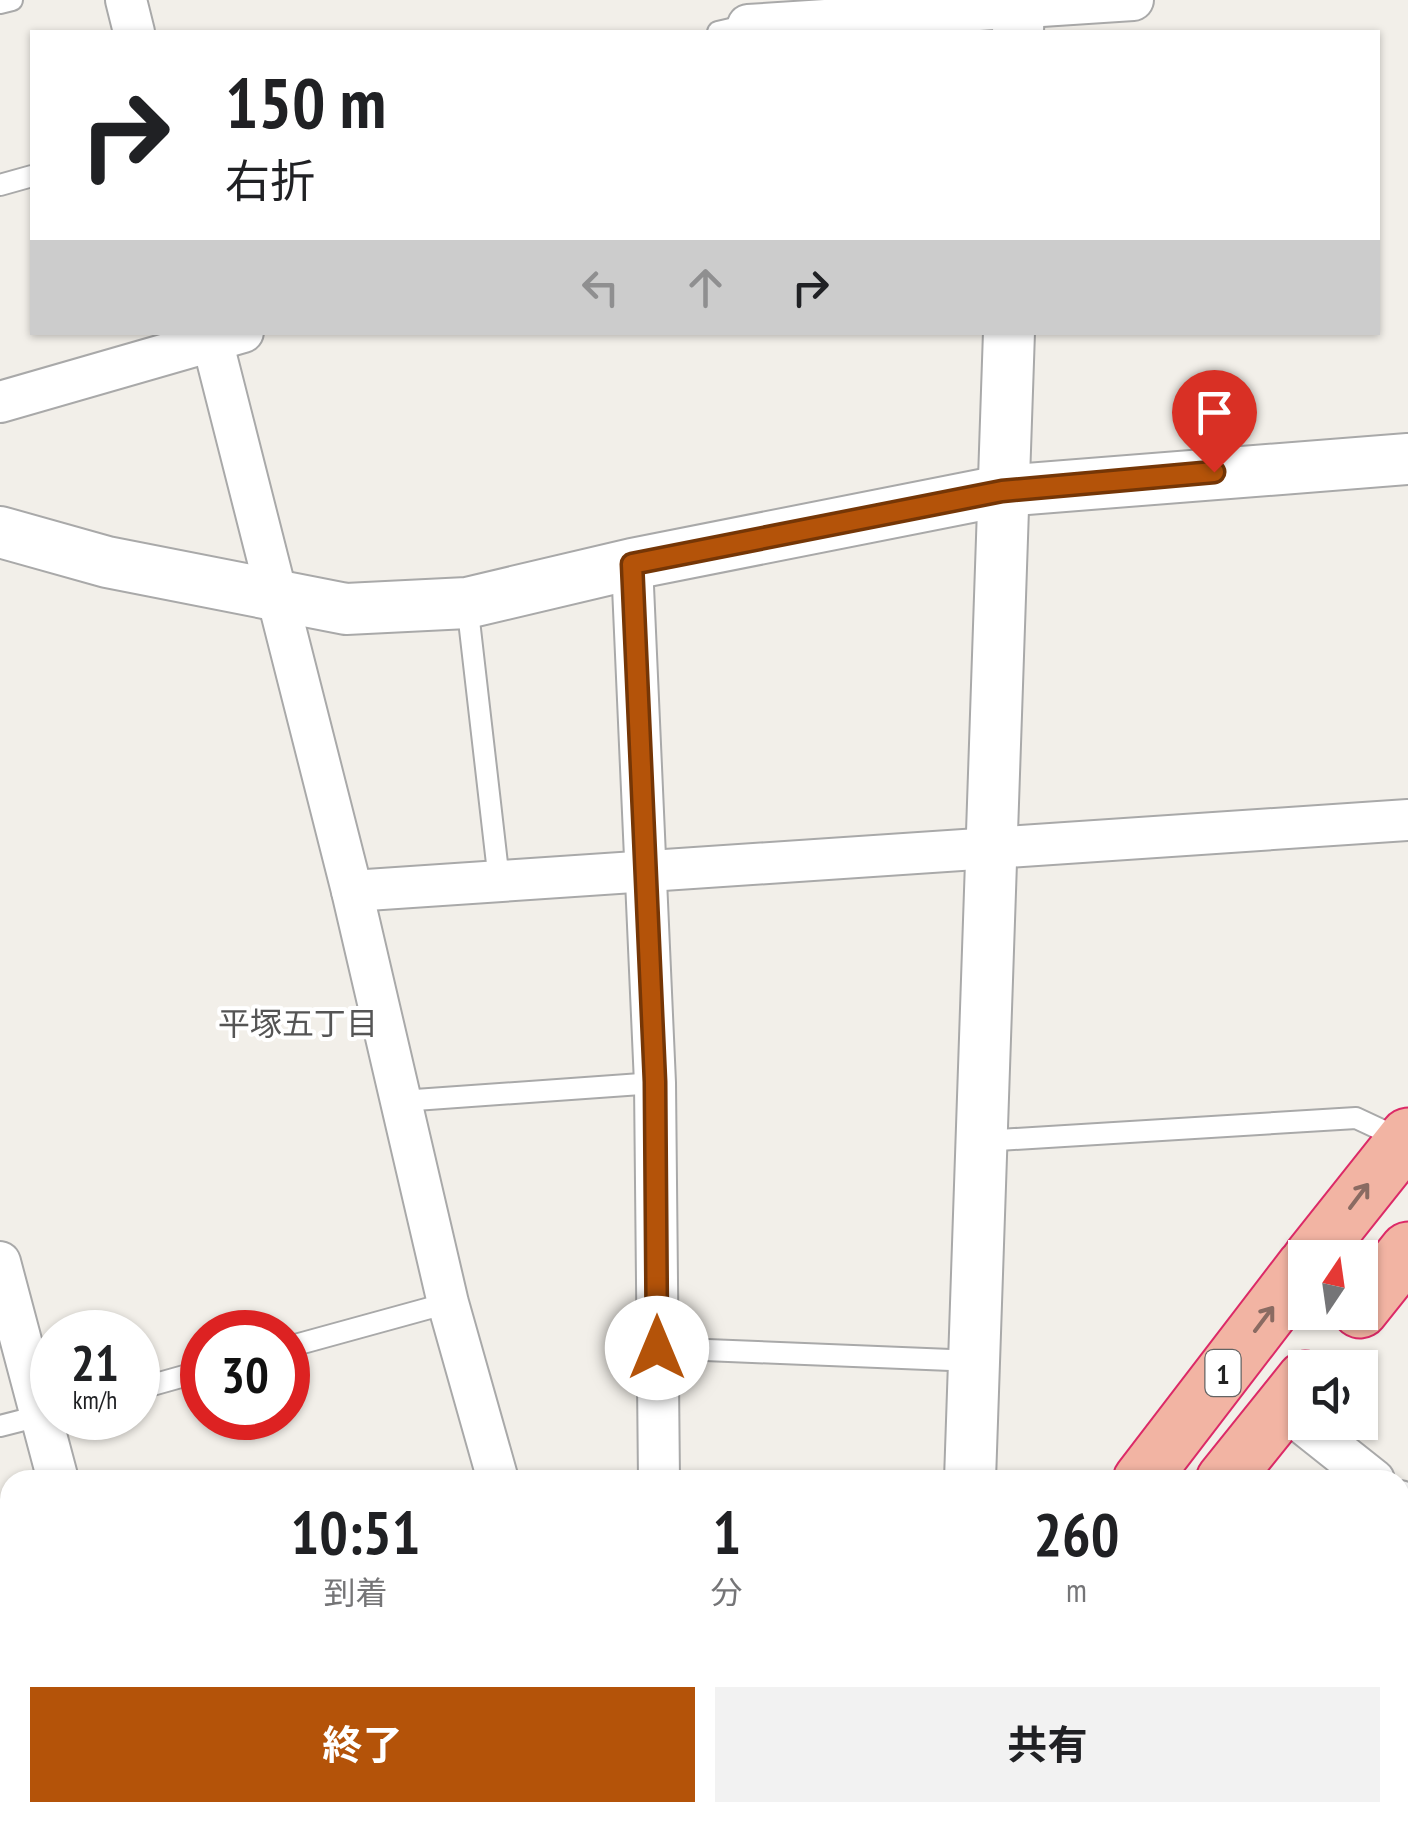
<!DOCTYPE html>
<html lang="ja">
<head>
<meta charset="utf-8">
<style>
  :root { --surface:#fff; --page:#f2f2f2; --text:#202124; --muted:#757577; --accent:#b45309 }
  body { margin:0; font-family:"PT Sans Narrow","Noto Sans JP",sans-serif; background:var(--page); color:var(--text); height:100vh; display:flex; flex-direction:column; font-size:38px; white-space:nowrap }
  * { box-sizing:border-box; margin:0 }
  p { font-size:32px; color:var(--muted) }
  .icon { flex:none; width:55px; height:55px; fill:none; stroke:currentColor; stroke-width:2; stroke-linecap:round; stroke-linejoin:round }
  .map { position:relative; flex:1; overflow:hidden }
  .sheet { position:absolute; left:0px; top:1470px; width:1410px; height:352px; display:flex; flex-direction:column; background:var(--surface); border-radius:30px 30px 0 0; box-shadow:0 2px 8px #0004 }
  .sheet>* { flex:none }
  .hud { position:absolute; left:30px; top:30px; width:1350px; height:305px; border-radius:0px; box-shadow:0 2px 8px #0004; background:#fff; color:var(--text); overflow:hidden }
  .needle { width:65px; rotate:13deg }
  .buttons { position:absolute; left:1288px; top:1240px; display:grid; gap:20px }
  .buttons a { display:grid; place-items:center; width:90px; height:90px; border-radius:0px; background:var(--surface); box-shadow:0 2px 8px #0004; font-size:50px }
  .speed { position:absolute; left:30px; top:1310px; display:flex; gap:20px; font-size:50px; font-weight:700; text-align:center }
  .speed>* { display:grid; place-content:center; width:130px; height:130px; border-radius:50%; background:var(--surface); box-shadow:0 2px 8px #0004; line-height:1 }
  .speed small { font-size:25px; font-weight:400 }
  .speed .limit { border:15px solid #d22; background:#fff; color:#111 }
  .pin { position:absolute; display:grid; place-items:center; width:85px; height:85px; color:#fff; margin:-102px -42px; border-radius:50% 50% 50% 0; rotate:-45deg; box-shadow:0 0 10px #0007 }
  .pin .icon { rotate:45deg }
  .me { position:absolute; width:110px; margin:-55px; rotate:0deg; stroke-linejoin:round; filter:drop-shadow(0 0 8px #0008) }
  .turn { display:flex; align-items:center; gap:35px; height:210px; padding:0 30px; font-size:45px }
  .turn .icon { width:130px; height:130px; stroke-width:2.5 }
  .turn b { display:block; font-size:70px; line-height:85px }
  .lanes { display:flex; align-items:center; height:95px; padding:0 30px; background:#0003; justify-content:center; gap:50px; direction:ltr }
  .lanes .off { opacity:.35 }
  .eta { display:flex; justify-content:space-evenly; align-items:center; height:170px; text-align:center }
  .eta b { font-size:60px; font-weight:700; line-height:70px }
  .button { display:flex; gap:20px; margin-top:auto; padding:20px 30px }
  .button a { flex:1; height:115px; border-radius:0px; background:var(--accent); color:#fff; font-size:40px; font-weight:700; line-height:115px; text-align:center }
  .button a+a { background:var(--page); color:var(--text) }
  .map>svg:first-child { display:block }
</style>
</head>
<body>
<div class="map">
<svg width="1408" height="1822" viewBox="0 0 1408 1822">
  <rect width="100%" height="100%" fill="#f2efe9"/>
  <g fill="none" stroke-linecap="round" stroke-linejoin="round">
    <defs>
      <g id="service">
        <polyline points="0,3 12,0"/>
        <polyline points="718,32 748,25"/>
        <polyline points="0,185 32,176"/>
        <polyline points="467,603 499,881"/>
        <polyline points="401,1101 655,1083"/>
        <polyline points="983,1141 1356,1118 1401,1139"/>
        <polyline points="288,1347 448,1303"/>
        <polyline points="657,1348 975,1361"/>
        <polyline points="138,1389 202,1371"/>
        <polyline points="0,1426 47,1414"/>
        <polyline points="1400,1588 1408,1578"/>
        <polyline points="317,1822 355,1812"/>
        <polyline points="1190,1822 1198,1812"/>
      </g>
      <g id="minor">
        <polyline points="126,0 134,32"/>
        <polyline points="748,25 1133,0"/>
        <polyline points="210,332 352,891 448,1303 498,1480"/>
        <polyline points="0,402 243,332"/>
        <polyline points="632,564 655,1083 659,1480"/>
        <polyline points="352,891 1408,820"/>
        <polyline points="0,1262 58,1480"/>
        <polyline points="1282,1407 1374,1480"/>
        <polyline points="1400,1501 1408,1507"/>
        <polyline points="1400,1781 1408,1771"/>
        <polyline points="146,1812 148,1822"/>
        <polyline points="569,1812 571,1822"/>
        <polyline points="1368,1822 1375,1812"/>
      </g>
      <g id="tertiary">
        <polyline points="1018,32 1019,0"/>
        <polyline points="0,532 107,562 346,609 467,603 632,564 1001,491 1408,459"/>
        <polyline points="970,1480 1009,332"/>
      </g>
      <g id="trunk">
        <polyline points="1311,1258 1408,1136"/>
        <polyline points="1360,1310 1408,1250"/>
        <polyline points="1141,1480 1305,1266"/>
        <polyline points="1224,1480 1305,1379"/>
        <polyline points="875,1822 882,1812"/>
        <polyline points="952,1822 960,1812"/>
      </g>
    </defs>
    <!-- service casing -->
    <use href="#service" stroke="#a9a9a9" stroke-width="24"/>
    <!-- minor casing -->
    <use href="#minor" stroke="#a9a9a9" stroke-width="44"/>
    <!-- tertiary casing -->
    <use href="#tertiary" stroke="#a9a9a9" stroke-width="54"/>
    <!-- trunk casing -->
    <use href="#trunk" stroke="#dc2a67" stroke-width="59"/>
    <!-- service -->
    <use href="#service" stroke="#fff" stroke-width="20"/>
    <!-- minor -->
    <use href="#minor" stroke="#fff" stroke-width="40"/>
    <!-- tertiary -->
    <use href="#tertiary" stroke="#fff" stroke-width="50"/>
    <!-- trunk -->
    <use href="#trunk" stroke="#f2b4a3" stroke-width="55"/>
  </g>
  <!-- one-way arrows -->
  <defs><path id="oneway-shaft" d="M-6 0H5M1.5-3L5.5 0L1.5 3" fill="none" stroke-width="1.6" stroke-linecap="round" stroke-linejoin="round" transform="scale(2.5)"/></defs>
  <g stroke="#8a6b62">
    <use href="#oneway-shaft" transform="translate(1359 1196) rotate(-53)"/>
    <use href="#oneway-shaft" transform="translate(1264 1319) rotate(-53)"/>
  </g>
  <g fill="none" stroke-linecap="round" stroke-linejoin="round">
    <defs>
      <polyline id="route" points="657,1348 655,1082 632,564 1002,491 1214,472"/>
    </defs>
    <!-- route casing -->
    <use href="#route" stroke="#753606" stroke-width="25"/>
    <!-- route -->
    <use href="#route" stroke="#b45309" stroke-width="18"/>
  </g>
  <g text-anchor="middle" dominant-baseline="central" stroke-width="8" stroke-linejoin="round" paint-order="stroke">
    <!-- shield labels -->
    <rect fill="#fff" stroke="#646464" stroke-width="2.5" x="1205.5" y="1350" width="35" height="46" rx="8"/>
    <g font-size="28" font-weight="bold" fill="#222">
      <text x="1223" y="1373">1</text>
    </g>
    <!-- neighbourhood labels -->
    <g font-size="32" fill="#555" stroke="#fff">
      <text x="298" y="1023">平塚五丁目</text>
    </g>
  </g>
</svg>
<div class="buttons">
<a><svg class="needle" viewBox="-14 -14 28 28"><path d="M0-13l5 13h-10z" fill="#e53935"/><path d="M0 13l5-13h-10z" fill="#757577"/></svg></a>
<a><svg class="icon" aria-label="sound" viewBox="0 0 24 24"><path d="M4 9h4l5-4v14l-5-4H4zM17 9q2 3 0 6"/></svg></a>
</div>
<div class="speed"><div>21<small>km/h</small></div><div class="limit">30</div></div>
<div class="pin" style="left:1214px;top:472px;background:#d93025"><svg class="icon" aria-label="arrive" viewBox="0 0 24 24"><path d="M6 21V4h12l-3 4 3 4H6"/></svg></div>
<svg class="me" style="left:657px;top:1348px" viewBox="-20 -20 40 40"><circle r="19" fill="#fff"/><path d="M0-13L10 11 0 6-10 11z" fill="#b45309"/></svg>
<div class="hud">
<div class="turn"><svg class="icon" aria-label="right" viewBox="0 0 24 24"><path d="M7 20v-9h11M14 6l5 5-5 5"/></svg><div><b>150 m</b>右折</div></div>
<div class="lanes"><svg class="icon off" aria-label="left" viewBox="0 0 24 24"><path d="M17 20v-9H6M10 6l-5 5 5 5"/></svg><svg class="icon off" aria-label="ahead" viewBox="0 0 24 24"><path d="M12 20V5M6 11l6-6 6 6"/></svg><svg class="icon" aria-label="right" viewBox="0 0 24 24"><path d="M7 20v-9h11M14 6l5 5-5 5"/></svg></div>
</div>
<section class="sheet">
<div class="eta">
<div><b>10:51</b><p>到着</p></div>
<div><b>1</b><p>分</p></div>
<div><b>260</b><p>m</p></div>
</div>
<div class="button"><a>終了</a><a>共有</a></div>
</section>
</div>
</body>
</html>
